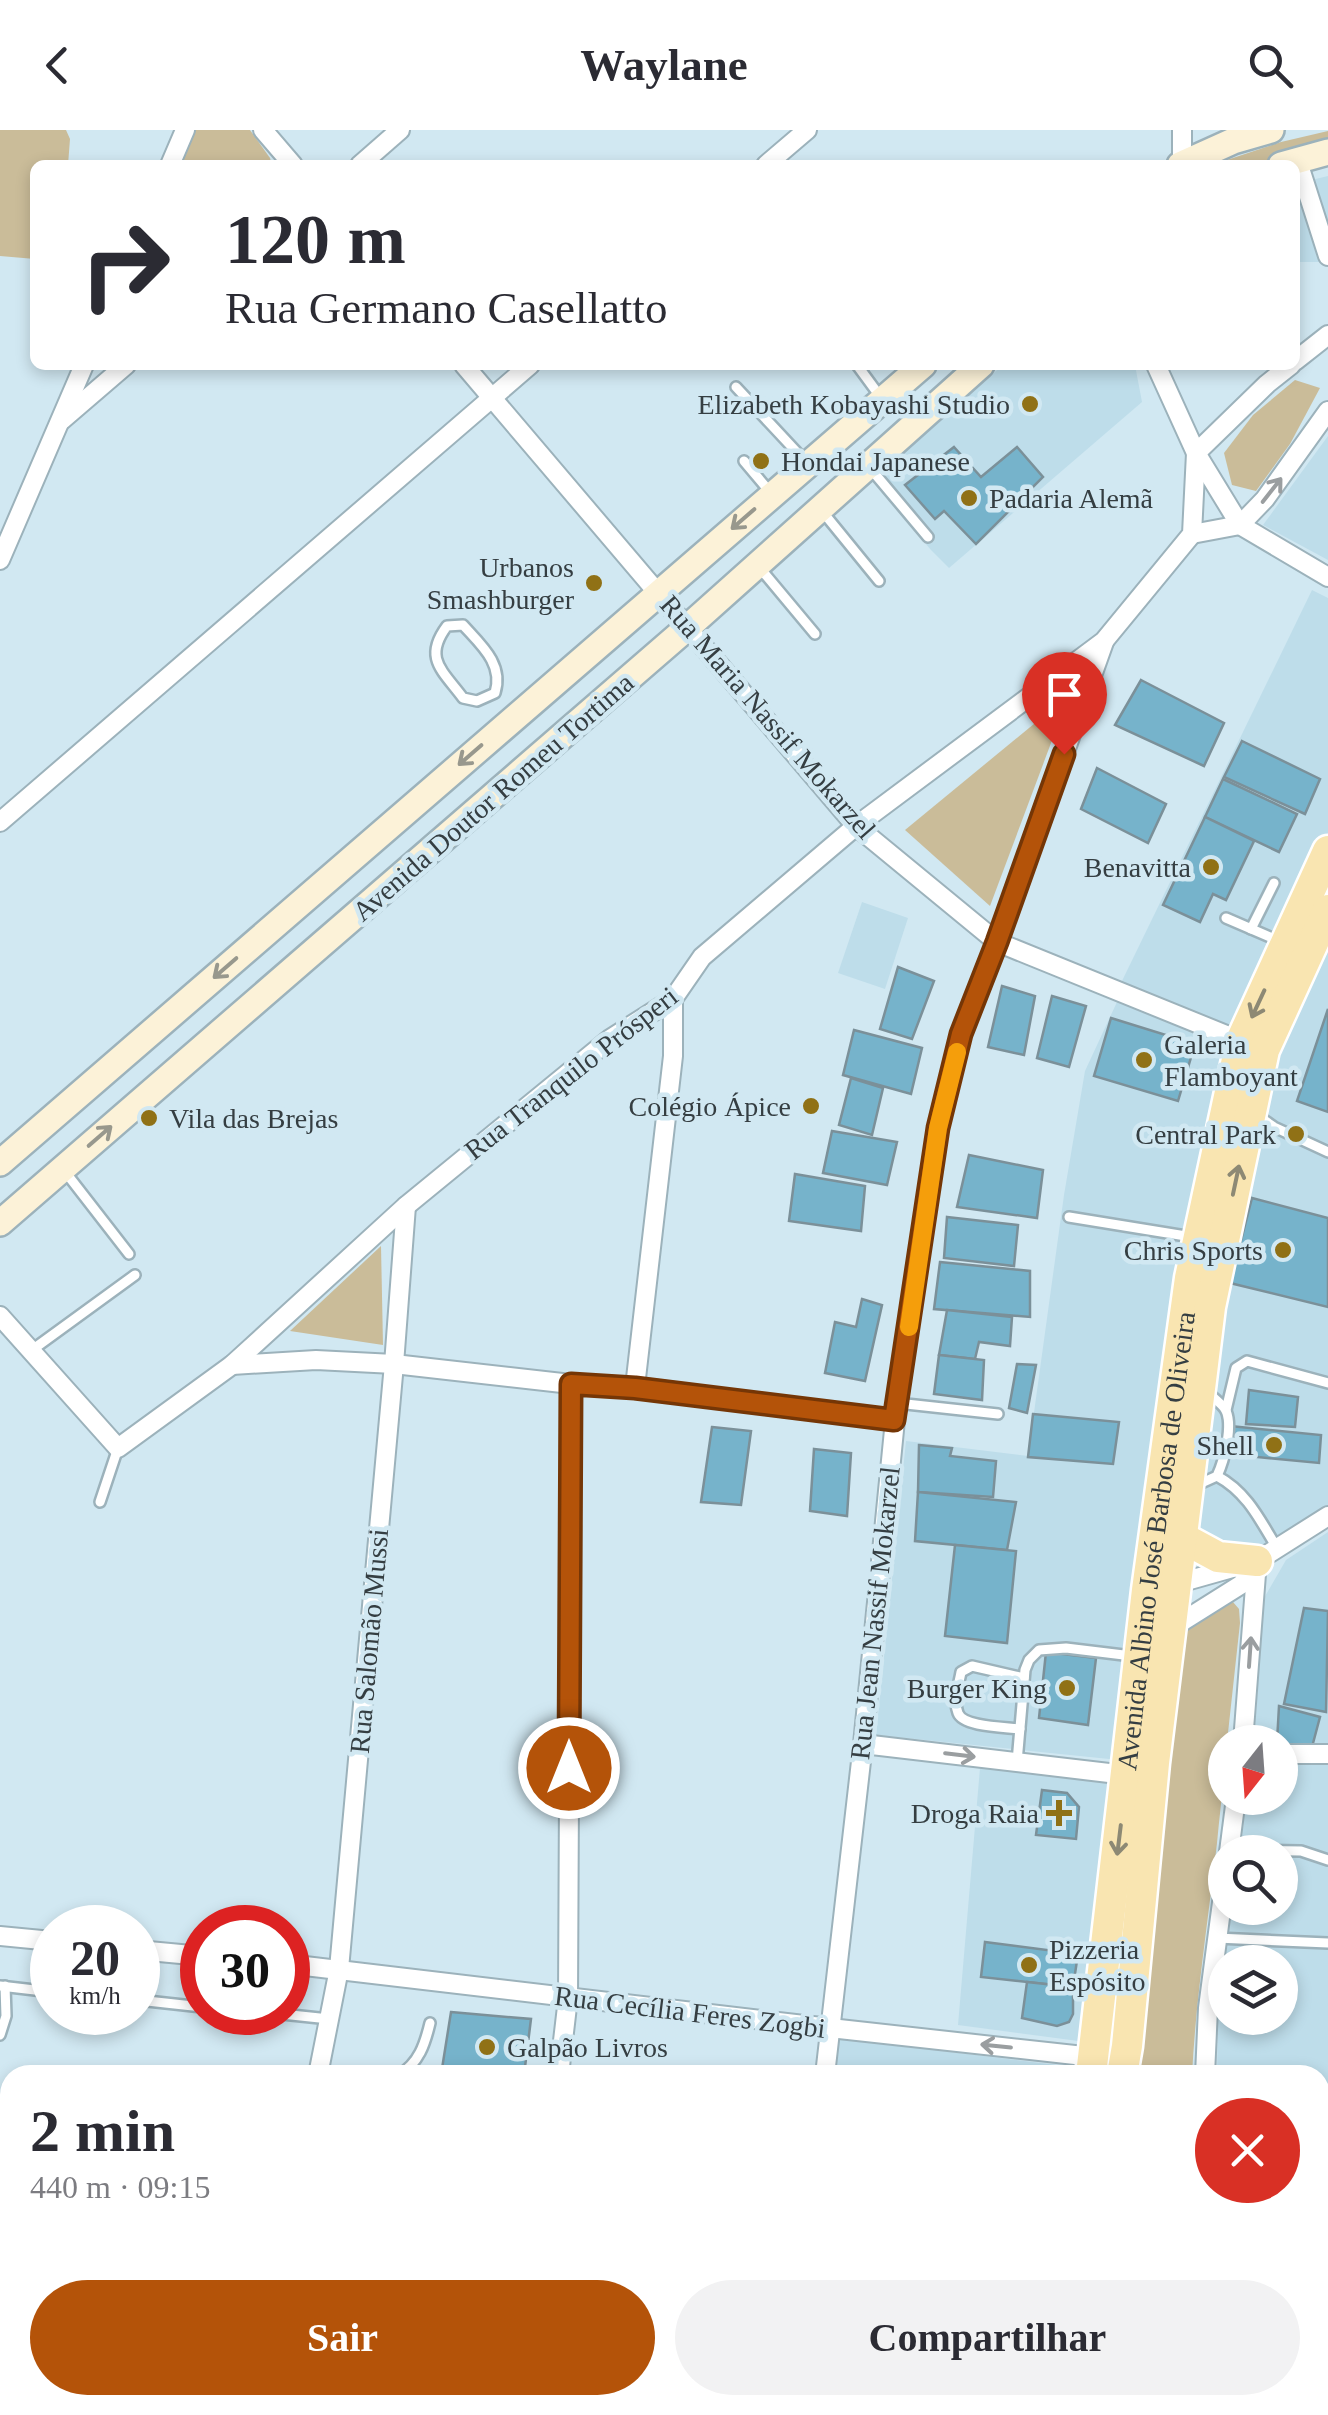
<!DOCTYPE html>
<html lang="pt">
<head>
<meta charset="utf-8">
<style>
  :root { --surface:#fff; --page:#f2f2f3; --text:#2b2b33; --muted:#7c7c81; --accent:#b45309 }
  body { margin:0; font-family:Georgia,serif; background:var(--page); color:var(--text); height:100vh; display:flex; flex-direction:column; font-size:38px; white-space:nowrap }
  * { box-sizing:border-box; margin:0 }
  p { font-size:32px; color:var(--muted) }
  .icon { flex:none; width:55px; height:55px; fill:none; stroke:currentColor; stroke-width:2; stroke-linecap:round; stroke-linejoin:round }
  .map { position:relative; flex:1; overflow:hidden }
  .sheet { position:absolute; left:0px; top:1935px; width:1330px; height:350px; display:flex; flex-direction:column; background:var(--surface); border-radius:30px 30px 0 0; box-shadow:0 5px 15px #0003 }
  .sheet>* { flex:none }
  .guide { position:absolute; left:30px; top:30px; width:1270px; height:210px; border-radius:15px; box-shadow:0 5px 15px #0003; background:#fff; color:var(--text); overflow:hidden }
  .needle { width:65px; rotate:197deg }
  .tools { position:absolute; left:1208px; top:1595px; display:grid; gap:20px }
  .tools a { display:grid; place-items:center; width:90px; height:90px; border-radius:50%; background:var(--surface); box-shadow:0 5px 15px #0003; font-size:50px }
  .speed { position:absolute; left:30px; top:1775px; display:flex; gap:20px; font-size:50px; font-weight:700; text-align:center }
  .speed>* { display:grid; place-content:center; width:130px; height:130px; border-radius:50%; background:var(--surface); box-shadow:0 5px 15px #0003; line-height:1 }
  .speed small { font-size:25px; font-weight:400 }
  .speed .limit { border:15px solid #d22; background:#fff; color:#111 }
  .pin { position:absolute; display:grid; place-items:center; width:85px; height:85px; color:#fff; margin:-102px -42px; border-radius:50% 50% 50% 0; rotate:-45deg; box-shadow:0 0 10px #0007 }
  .pin .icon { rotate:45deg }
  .me { position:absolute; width:110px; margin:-55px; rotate:0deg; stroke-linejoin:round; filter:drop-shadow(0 0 8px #0008) }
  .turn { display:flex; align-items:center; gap:35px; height:210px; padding:0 30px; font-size:45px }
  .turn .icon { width:130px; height:130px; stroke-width:2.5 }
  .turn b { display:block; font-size:70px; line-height:85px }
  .round { display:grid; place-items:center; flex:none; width:105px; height:105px; border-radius:52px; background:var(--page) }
  .overview { display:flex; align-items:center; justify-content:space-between; height:170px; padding:0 30px }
  h1 { font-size:60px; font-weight:700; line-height:75px }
  .action { display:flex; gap:20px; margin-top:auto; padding:20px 30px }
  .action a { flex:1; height:115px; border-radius:60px; background:var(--accent); color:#fff; font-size:40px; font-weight:700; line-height:115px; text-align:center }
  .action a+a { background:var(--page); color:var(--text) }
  header { display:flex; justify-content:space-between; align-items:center; height:130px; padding:0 30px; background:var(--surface); font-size:45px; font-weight:700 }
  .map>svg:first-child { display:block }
</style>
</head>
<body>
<header><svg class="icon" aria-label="back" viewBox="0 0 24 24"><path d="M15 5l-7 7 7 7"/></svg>Waylane<svg class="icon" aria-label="search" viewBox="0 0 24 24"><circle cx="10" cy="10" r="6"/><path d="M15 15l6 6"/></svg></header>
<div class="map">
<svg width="1328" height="2285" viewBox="0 0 1328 2285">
  <rect width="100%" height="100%" fill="#d1e8f2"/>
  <!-- built -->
  <g fill="#beddea" fill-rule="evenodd">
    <polygon points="1328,46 1328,132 1295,132 1295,54"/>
    <polygon points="1003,235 1135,235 1142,272 949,438 931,420 871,349"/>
    <polygon points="1328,306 1328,430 1263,395"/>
    <polygon points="1312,460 1328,468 1328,705 1237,902 1121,853"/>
    <polygon points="862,772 908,788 885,859 838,843"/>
    <polygon points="1328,807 1328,1375 1322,1382 1261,1417 1225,1414 1194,1400 1213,1208 1273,920"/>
    <polygon points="1117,872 1230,917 1119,1630 876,1605 906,1311 1028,1326 1064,1065 1085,941"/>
    <path d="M 1328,1402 L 1328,2155 L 1320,2155 L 1320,1945 L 1217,1945 L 1218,1881 L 1232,1778 L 1280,1778 L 1280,1722 L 1240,1722 L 1247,1668 L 1280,1668 L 1280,1612 L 1254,1612 L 1264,1468 L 1286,1430 ZM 1225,1832 L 1280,1832 L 1280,1888 L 1225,1888 Z"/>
    <polygon points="980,1638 1117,1650 1086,1912 958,1895"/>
    <polygon points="838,1908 1081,1938 1080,1945 835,1945"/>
    <polygon points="571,2275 650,2275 649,2285 570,2285"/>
    <polygon points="914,2275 1034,2275 1033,2285 913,2285"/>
    <polygon points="1068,2275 1140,2275 1142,2285 1067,2285"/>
    <polygon points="1156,2275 1215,2275 1221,2285 1158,2285"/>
  </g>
  <!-- green -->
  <g fill="#cabc99">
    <polygon points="0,0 66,0 70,9 68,35 35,35 35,129 0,126"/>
    <polygon points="194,0 250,0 270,28 272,35 179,35"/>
    <polygon points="1328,1 1328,12 1251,35 1212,35 1281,12"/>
    <polygon points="1295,250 1320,258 1290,314 1256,361 1232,355 1224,323 1253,285"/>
    <polygon points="1069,565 990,776 905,700"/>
    <polygon points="381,1116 383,1215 290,1201"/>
    <path d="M 1233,1472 L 1239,1479 L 1240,1493 L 1227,1612 L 1225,1612 C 1225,1646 1220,1680 1217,1713 C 1208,1791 1196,1867 1192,1945 L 1134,1945 L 1183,1502 Z"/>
  </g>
  <!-- building -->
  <g fill="#76b3cb" stroke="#7b9099" stroke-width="2.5">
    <polygon points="954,317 981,347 1017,317 1043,347 976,414 944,381 935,389 905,355"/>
    <polygon points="1141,550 1224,593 1204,636 1115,595"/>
    <polygon points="1242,611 1320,649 1305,684 1224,647"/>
    <polygon points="1097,638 1166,674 1148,713 1081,679"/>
    <polygon points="1223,649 1297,684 1279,722 1205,687"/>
    <polygon points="1205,687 1254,711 1226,770 1213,764 1200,792 1163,775"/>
    <polygon points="898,837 934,851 912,909 880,899"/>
    <polygon points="1002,856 1035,866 1024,925 988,917"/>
    <polygon points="1052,866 1086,876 1069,937 1037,928"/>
    <polygon points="1328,879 1328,982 1297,971"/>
    <polygon points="1111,888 1195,914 1178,971 1094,946"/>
    <polygon points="854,900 922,918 911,964 843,945"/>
    <polygon points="851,948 883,958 872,1005 839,995"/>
    <polygon points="832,1001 897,1012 887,1055 823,1043"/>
    <polygon points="969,1025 1043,1040 1037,1088 957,1077"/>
    <polygon points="795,1044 865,1056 861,1101 789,1091"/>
    <polygon points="1252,1068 1328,1088 1328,1177 1230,1153"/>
    <polygon points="947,1087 1018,1095 1014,1136 944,1128"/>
    <polygon points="940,1132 1030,1141 1030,1187 934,1179"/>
    <polygon points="862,1169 882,1175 865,1251 825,1243 835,1192 856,1197"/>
    <polygon points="947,1180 1012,1187 1010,1216 979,1212 975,1229 939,1225"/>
    <polygon points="939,1225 984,1230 982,1270 934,1264"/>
    <polygon points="1017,1234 1036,1235 1027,1283 1009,1278"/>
    <polygon points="1249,1260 1298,1267 1295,1297 1246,1294"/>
    <polygon points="1033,1284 1119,1292 1113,1334 1028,1327"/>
    <polygon points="1230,1296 1321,1305 1319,1333 1227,1324"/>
    <polygon points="712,1297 751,1301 741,1375 701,1372"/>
    <polygon points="919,1315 952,1318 950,1326 996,1331 993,1367 918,1362"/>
    <polygon points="814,1319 851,1323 847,1386 810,1381"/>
    <polygon points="918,1362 1016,1372 1007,1420 915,1411"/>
    <polygon points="955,1415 1016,1421 1007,1513 945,1506"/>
    <polygon points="1304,1478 1328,1481 1326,1582 1284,1574"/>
    <polygon points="1046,1522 1096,1528 1088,1595 1039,1588"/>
    <polygon points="1279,1576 1320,1587 1312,1617 1280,1617 1280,1612 1277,1612"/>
    <polygon points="1042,1660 1067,1663 1079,1677 1076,1709 1036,1705"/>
    <polygon points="985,1812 1078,1824 1073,1857 981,1847"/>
    <polygon points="1027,1852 1073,1857 1073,1884 1069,1892 1057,1896 1022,1888"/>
    <polygon points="451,1882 531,1889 524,1945 441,1945"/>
  </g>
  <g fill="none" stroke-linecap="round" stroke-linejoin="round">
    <defs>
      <g id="lane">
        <polyline points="857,235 882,269"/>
        <polyline points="736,257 806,332"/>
        <polyline points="744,331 770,362"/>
        <polyline points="870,338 928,407"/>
        <polyline points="822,381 879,451"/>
        <polyline points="759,437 815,504"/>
        <path d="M 463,495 C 481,515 504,534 495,563 L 477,571 L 463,568 C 442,540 423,528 447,496 Z"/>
        <polyline points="1226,788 1279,811"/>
        <polyline points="1251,799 1274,753"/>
        <polyline points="1257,985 1274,997 1328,1022"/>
        <polyline points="63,1039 129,1124"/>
        <polyline points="1069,1087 1192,1107"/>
        <polyline points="32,1220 135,1145"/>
        <polyline points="897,1273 998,1284"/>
        <polyline points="1226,1280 1236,1238 1247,1231 1328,1253"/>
        <path d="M 1217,1346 C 1247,1362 1260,1390 1277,1418"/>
        <path d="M 1195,1356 L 1217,1346 C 1224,1331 1234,1294 1225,1279 C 1221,1273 1212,1267 1207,1261"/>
        <polyline points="100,1372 118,1318"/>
        <path d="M 1020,1599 C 1005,1597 963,1597 958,1583 C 953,1571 959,1554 961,1542 L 972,1536 L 1024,1548"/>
        <polyline points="1017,1632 1025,1540 1029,1530 1039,1520 1066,1518 1132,1526"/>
        <polyline points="1229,1720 1301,1721 1328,1730"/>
        <polyline points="1217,1808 1328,1813"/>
        <polyline points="0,1856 52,1862"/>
        <polyline points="138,1870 202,1877"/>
        <polyline points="263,1882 329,1889"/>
        <polyline points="0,1905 6,1886 5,1856"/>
        <polyline points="319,1942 348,1945"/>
        <path d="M 399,1945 C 419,1933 425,1914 430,1893"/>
        <polyline points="0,2096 10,2091"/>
      </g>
      <g id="street">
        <polyline points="263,0 293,35"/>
        <polyline points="1182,0 1182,35"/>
        <polyline points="1297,29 1328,126"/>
        <polyline points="170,35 185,0"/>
        <polyline points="360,35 400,0"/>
        <polyline points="766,35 807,0"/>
        <polyline points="1295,231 1328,205"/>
        <polyline points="464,235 856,696 997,812 1241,911"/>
        <polyline points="1156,235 1196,323 1240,395 1328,447"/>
        <polyline points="62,290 126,235"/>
        <polyline points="1192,404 1240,395 1265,369 1328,281"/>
        <polyline points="0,430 84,235"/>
        <polyline points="0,692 530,235"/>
        <polyline points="0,1186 118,1318 232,1235 406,1076 610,909 673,869 702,827 856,696 1104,511 1192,404 1196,323 1267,254 1291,235"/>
        <polyline points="232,1235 316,1230 394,1234 571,1254 635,1257 895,1290"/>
        <polyline points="635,1257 673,926 673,869"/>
        <polyline points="1172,1455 1257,1431 1328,1386"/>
        <polyline points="1172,1498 1242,1454 1254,1436"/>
        <polyline points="1243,1612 1257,1431"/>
        <polyline points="863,1614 1126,1645"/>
        <polyline points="1280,1624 1328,1624"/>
        <polyline points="1229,1722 1236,1668"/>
        <polyline points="0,1806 52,1811"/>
        <polyline points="138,1820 202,1826"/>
        <polyline points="288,1834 830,1898 1093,1927"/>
        <polyline points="318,1945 339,1839 394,1234 406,1076"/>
        <polyline points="559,1945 568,1868 571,1254"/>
        <polyline points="825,1945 863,1614 895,1290 938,998 961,904 997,812 1104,512"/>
        <polyline points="1205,1945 1208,1878 1225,1750"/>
        <polyline points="0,2130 10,2125"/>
        <polyline points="1320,2168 1328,2168"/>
        <polyline points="0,2262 10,2268"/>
        <polyline points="22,2275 40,2285"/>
        <polyline points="1153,2275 1154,2285"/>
        <polyline points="286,2285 287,2275"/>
        <polyline points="523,2285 524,2275"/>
        <polyline points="791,2285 792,2275"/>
      </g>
      <g id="secondary">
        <polyline points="1180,35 1233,11 1271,0"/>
        <polyline points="1281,35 1328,22"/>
        <polyline points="0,1033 923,235"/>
        <polyline points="0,1093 688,497 981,235"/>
        <polyline points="1241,2275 1247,2285"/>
      </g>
      <g id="primary">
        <polyline points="1181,1407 1218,1427 1257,1431"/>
        <path id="s1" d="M 1091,1945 L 1147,1460 L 1190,1148 L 1241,911 L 1328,721"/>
        <polyline points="1122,1945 1127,1916 1154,1633 1210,1177 1264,920 1328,780"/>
        <polyline points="1045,2285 1047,2275"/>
      </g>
    </defs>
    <!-- lane casing -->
    <use href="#lane" stroke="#9cb2bb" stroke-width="14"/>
    <!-- street casing -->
    <use href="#street" stroke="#9cb2bb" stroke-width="22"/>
    <!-- secondary casing -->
    <use href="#secondary" stroke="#9cb2bb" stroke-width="30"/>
    <!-- primary casing -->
    <use href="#primary" stroke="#fff" stroke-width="35"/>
    <!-- lane -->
    <use href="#lane" stroke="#fff" stroke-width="9"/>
    <!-- street -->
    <use href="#street" stroke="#fff" stroke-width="18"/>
    <!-- secondary -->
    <use href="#secondary" stroke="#fcf2d8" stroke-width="25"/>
    <!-- primary -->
    <use href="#primary" stroke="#f9e5b1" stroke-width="30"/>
  </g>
  <!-- one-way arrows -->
  <defs><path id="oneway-shaft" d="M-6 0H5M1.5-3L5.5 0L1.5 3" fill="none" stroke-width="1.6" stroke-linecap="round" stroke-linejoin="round" transform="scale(2.5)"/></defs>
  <g stroke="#9a9ea0">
    <use href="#oneway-shaft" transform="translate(1272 360) rotate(-52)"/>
    <use href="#oneway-shaft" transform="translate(1250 1522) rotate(-86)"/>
    <use href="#oneway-shaft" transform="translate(960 1625) rotate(7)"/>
    <use href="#oneway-shaft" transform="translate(996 1916) rotate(-174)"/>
  </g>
  <g stroke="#98988d">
    <use href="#oneway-shaft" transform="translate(743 389) rotate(139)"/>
    <use href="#oneway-shaft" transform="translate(470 625) rotate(139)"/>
    <use href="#oneway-shaft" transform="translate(225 838) rotate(139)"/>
    <use href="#oneway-shaft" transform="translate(100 1006) rotate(-41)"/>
  </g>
  <g stroke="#8d8974">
    <use href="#oneway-shaft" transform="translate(1258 874) rotate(115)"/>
    <use href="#oneway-shaft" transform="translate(1236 1050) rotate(-78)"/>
    <use href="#oneway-shaft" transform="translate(1119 1710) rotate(97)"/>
  </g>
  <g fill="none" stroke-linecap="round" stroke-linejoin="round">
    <defs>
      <polyline id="route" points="569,1638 571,1254 635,1258 894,1290 938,998 961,904 997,812 1064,624"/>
    </defs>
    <!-- route casing -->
    <use href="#route" stroke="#753606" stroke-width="25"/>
    <!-- route -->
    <use href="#route" stroke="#b45309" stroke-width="18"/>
    <!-- slow -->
    <polyline stroke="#f59e0b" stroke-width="18" points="909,1197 938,998 957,922"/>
  </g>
  <!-- markers -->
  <g fill="#907116" stroke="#d1e8f2" stroke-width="4">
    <circle cx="1030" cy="274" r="10"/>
    <circle cx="761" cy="331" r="10"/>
    <circle cx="969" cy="368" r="10"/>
    <circle cx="594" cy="453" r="10"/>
    <circle cx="1211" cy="737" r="10"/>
    <circle cx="1144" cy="930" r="10"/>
    <circle cx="811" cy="976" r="10"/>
    <circle cx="149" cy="988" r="10"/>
    <circle cx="1296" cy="1004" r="10"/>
    <circle cx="1283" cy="1120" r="10"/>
    <circle cx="1274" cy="1315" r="10"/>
    <circle cx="1067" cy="1558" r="10"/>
    <path d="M1054 1668h10v10h10v10h-10v10h-10v-10h-10v-10h10z"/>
    <circle cx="1029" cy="1835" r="10"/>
    <circle cx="487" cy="1917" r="10"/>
  </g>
  <g text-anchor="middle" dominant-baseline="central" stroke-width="9" stroke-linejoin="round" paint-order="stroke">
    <!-- poi labels -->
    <g font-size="28" fill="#353e42" stroke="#d1e8f2" text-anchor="end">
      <text x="1010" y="274">Elizabeth Kobayashi Studio</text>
      <text x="781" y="331" text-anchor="start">Hondai Japanese</text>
      <text x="989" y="368" text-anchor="start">Padaria Alemã</text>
      <text x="574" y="437">Urbanos<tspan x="574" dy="32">Smashburger</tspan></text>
      <text x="1191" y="737">Benavitta</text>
      <text x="1164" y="914" text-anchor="start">Galeria<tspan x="1164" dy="32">Flamboyant</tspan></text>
      <text x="791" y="976">Colégio Ápice</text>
      <text x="169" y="988" text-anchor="start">Vila das Brejas</text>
      <text x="1276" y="1004">Central Park</text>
      <text x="1263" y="1120">Chris Sports</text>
      <text x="1254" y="1315">Shell</text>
      <text x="1047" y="1558">Burger King</text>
      <text x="1039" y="1683">Droga Raia</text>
      <text x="1049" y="1819" text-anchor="start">Pizzeria<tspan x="1049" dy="32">Espósito</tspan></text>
      <text x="507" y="1917" text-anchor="start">Galpão Livros</text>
    </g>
    <!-- street labels -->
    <g font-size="28" fill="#353e42" stroke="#d1e8f2">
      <text transform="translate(768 587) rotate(49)">Rua Maria Nassif Mokarzel</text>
      <text transform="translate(493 667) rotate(-41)">Avenida Doutor Romeu Tortima</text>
      <text transform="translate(571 943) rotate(-38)">Rua Tranquilo Prósperi</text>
      <text stroke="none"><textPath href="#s1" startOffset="538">Avenida Albino José Barbosa de Oliveira</textPath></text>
      <text transform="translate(875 1483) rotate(-84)">Rua Jean Nassif Mokarzel</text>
      <text transform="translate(369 1511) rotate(-85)">Rua Salomão Mussi</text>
      <text transform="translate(690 1882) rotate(7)">Rua Cecília Feres Zogbi</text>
    </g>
  </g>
</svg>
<div class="tools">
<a><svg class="needle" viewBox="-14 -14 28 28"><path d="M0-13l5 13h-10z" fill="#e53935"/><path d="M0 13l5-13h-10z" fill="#7c7c81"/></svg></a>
<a><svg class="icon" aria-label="search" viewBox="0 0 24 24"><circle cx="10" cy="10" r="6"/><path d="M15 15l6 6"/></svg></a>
<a><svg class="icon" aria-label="layers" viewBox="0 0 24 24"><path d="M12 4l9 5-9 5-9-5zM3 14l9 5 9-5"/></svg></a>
</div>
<div class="speed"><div>20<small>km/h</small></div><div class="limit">30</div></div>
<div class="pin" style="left:1064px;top:624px;background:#d93025"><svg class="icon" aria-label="arrive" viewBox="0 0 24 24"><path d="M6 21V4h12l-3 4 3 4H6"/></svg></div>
<svg class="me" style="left:569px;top:1638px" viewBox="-20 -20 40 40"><circle r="17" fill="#b45309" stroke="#fff" stroke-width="3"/><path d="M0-11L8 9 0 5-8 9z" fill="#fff"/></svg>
<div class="guide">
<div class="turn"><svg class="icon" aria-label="right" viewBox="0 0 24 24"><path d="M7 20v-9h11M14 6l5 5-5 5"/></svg><div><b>120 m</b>Rua Germano Casellatto</div></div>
</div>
<section class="sheet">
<div class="overview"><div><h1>2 min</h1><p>440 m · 09:15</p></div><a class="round" style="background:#d93025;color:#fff"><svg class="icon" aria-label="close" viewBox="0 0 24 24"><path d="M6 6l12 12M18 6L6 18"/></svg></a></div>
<div class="action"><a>Sair</a><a>Compartilhar</a></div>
</section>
</div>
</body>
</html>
